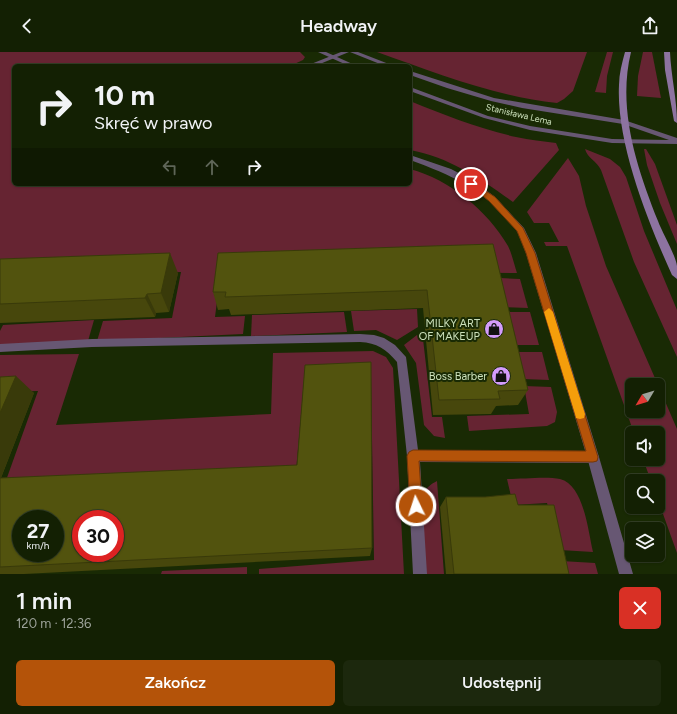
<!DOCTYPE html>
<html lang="pl">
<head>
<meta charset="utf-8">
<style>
  :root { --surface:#132003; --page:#1c280d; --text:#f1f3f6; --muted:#9da39a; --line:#323e25; --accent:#b45309 }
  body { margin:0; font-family:Figtree,sans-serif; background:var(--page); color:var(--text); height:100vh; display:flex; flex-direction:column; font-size:15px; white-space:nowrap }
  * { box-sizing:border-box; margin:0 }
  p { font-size:13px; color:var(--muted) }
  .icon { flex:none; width:22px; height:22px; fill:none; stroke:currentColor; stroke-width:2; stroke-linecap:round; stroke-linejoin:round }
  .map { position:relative; height:522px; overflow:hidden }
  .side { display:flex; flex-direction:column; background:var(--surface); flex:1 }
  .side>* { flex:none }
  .top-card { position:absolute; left:12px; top:12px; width:400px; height:122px; border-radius:6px; box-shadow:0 1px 3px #0004,0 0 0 1px var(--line); background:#132003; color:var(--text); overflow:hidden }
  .needle { width:26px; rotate:232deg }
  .tools { position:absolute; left:625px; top:326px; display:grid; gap:8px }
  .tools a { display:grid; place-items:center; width:40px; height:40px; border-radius:6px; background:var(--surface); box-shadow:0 1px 3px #0004,0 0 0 1px var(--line); font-size:20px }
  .speed { position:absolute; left:12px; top:458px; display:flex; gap:8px; font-size:20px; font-weight:700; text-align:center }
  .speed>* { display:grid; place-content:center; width:52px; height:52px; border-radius:50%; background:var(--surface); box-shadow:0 1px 3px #0004,0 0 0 1px var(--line); line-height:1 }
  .speed small { font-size:10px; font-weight:400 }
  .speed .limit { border:6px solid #d22; background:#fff; color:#111 }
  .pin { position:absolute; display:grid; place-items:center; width:34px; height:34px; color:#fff; margin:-17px; border:2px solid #fff; border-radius:50%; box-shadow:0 1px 4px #0007 }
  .me { position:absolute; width:44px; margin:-22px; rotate:356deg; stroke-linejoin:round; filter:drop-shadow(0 0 3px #0008) }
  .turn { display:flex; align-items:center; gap:14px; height:84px; padding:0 16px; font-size:18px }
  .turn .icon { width:52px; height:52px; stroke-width:2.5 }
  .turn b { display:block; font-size:28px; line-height:34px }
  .lanes { display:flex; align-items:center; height:38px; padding:0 16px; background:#0003; justify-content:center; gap:20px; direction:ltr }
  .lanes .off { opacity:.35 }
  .round { display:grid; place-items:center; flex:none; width:42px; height:42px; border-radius:6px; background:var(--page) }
  .overview { display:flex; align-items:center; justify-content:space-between; height:68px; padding:0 16px }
  h1 { font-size:24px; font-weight:600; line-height:30px }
  .primary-button { display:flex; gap:8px; margin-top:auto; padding:8px 16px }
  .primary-button a { flex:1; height:46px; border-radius:6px; background:var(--accent); color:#fff; font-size:16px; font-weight:600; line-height:46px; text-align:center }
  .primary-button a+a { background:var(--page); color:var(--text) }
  header { display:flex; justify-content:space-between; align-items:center; height:52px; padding:0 16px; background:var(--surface); font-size:18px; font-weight:600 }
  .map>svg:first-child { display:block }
</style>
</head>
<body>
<header><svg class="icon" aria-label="back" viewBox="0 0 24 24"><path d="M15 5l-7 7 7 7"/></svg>Headway<svg class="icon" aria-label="share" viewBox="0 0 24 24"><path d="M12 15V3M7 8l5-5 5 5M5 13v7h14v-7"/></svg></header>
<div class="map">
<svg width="677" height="522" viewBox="0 0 677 522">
  <rect width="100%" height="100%" fill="#192a04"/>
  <!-- green -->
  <g fill="#662432">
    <path d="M 0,0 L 300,0 L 305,5 L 303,8 L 290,14 L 14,14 L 14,132 L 410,132 L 410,117 C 450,128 487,158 508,194 C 512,202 514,212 517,221 L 221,218 L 215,265 L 245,264 L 243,282 L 97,289 L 103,269 L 172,266 L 181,220 L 0,225 Z"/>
    <path d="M 377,0 L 587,0 L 573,39 L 564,47 L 557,51 C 494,44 436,21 377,0 Z"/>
    <polygon points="607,0 613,0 607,24 606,41 595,40"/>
    <polygon points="643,0 652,0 661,46 637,44 638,24"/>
    <path d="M 410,49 C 444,63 480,77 516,85 C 530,88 543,89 556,91 L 559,98 L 513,150 C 481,127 449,105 410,98 Z"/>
    <path d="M 585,97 L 610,107 L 620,115 L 626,125 L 644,179 L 677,258 L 677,305 L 634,210 L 601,118 C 597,109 587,106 585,97 Z"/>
    <polygon points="644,97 646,97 655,112 677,173 677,192 660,151 647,113"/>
    <polygon points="568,106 579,124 586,154 606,214 658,333 632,333 632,359 658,359 658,333 677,377 677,501 658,448 658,429 651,429 643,407 658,407 658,381 634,381 567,194 546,194 544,190 559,190 549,171 534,171 527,160"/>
    <polygon points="500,226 520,227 528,256 505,255"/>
    <polygon points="417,257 418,275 397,288 376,278 354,279 351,259"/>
    <polygon points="344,260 347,280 251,284 252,263"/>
    <polygon points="507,260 530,260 539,293 514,293"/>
    <polygon points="94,268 88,289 0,293 0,279 3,273"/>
    <polygon points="417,283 423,287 432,365 442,365 445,386 434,384 424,373 416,311 404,293"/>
    <polygon points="373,299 386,305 393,316 404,522 259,522 259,517 374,508 371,326 304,328 296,420 4,434 38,339 0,340 0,303 79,302 56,373 271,362 273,301"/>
    <polygon points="516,300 542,300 549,328 523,327"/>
    <polygon points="524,334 551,335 557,360 555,370 547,374 469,379 467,364 529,362"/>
    <path d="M 507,427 C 522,427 547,424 560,427 C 584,433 588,479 593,500 L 560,498 L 547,451 L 513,453 Z"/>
    <path d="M 437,429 L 444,522 L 426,522 C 425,504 417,456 424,441 C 427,435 431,432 437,429 Z"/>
    <polygon points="561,509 595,511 598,522 564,522"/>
    <polygon points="247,515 247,522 161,522 162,519"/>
  </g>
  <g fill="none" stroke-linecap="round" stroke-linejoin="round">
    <!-- service -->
    <g fill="#675773" fill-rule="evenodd">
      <polygon points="341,0 349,0 315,14 306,14"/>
      <path d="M 410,103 L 451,117 L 474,129 L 495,145 L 524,176 L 536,201 L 599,405 L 633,522 L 619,522 L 587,405 L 526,201 C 523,194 521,185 516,178 C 487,139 454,124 410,108 Z"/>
    </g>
    <!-- minor -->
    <g fill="#675773" fill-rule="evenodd">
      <polygon points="318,0 326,0 357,14 349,14"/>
      <polygon points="350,0 358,0 394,14 385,14"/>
      <polygon points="410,19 494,46 624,68 677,86 677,92 612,91 530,78 484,66 410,39 410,35 488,64 530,74 612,87 669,88 623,72 522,56 491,49 447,36 410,23"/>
      <path d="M 360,282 L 374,283 L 384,286 L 395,293 L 406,305 L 418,398 L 593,399 L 597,401 L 599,405 L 597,409 L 593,411 L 420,410 L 427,522 L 413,522 L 407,404 L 397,310 C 386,297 377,291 360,290 L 92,295 L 0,300 L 0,292 L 92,287 Z"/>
    </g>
    <!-- secondary -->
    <g fill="#8d73a0" fill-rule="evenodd">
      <path d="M 625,0 L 631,0 C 617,57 637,116 658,169 C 662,180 676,204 677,214 C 677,218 677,223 677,227 L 672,223 C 648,170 616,91 619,33 C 619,22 622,11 625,0 Z"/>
      <path d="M 664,0 L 670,0 C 671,24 677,47 677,71 L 674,69 L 665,18 Z"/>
    </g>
  </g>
  <!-- wall -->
  <g fill="#47470c">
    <polygon points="493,192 528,338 518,353 496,354 491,362 433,363 423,256 231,263 229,257 218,258 213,240"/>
    <polygon points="0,207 178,221 169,260 156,261 155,265 0,271"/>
    <polygon points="0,325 34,341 1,426 372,496 370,504 24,522 0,522"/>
    <polygon points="446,445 569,522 446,522 440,455"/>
  </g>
  <!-- shaded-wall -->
  <g fill="#393a0a">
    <polygon points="170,201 178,221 169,260 161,241"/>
    <polygon points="147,242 156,261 155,265 145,246"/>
    <polygon points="16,324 34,341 0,428 0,361"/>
  </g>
  <!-- building -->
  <g fill="#52530e" stroke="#393a0a" fill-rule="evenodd">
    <polygon points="493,192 528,338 498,339 500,347 439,348 427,238 225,245 226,240 213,240 218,201"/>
    <polygon points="170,201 161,241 147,242 145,246 0,252 0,207"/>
    <path d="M 371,310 L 372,496 L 0,515 L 0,426 L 297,413 L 305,313 ZM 21,467 L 55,467 L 55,501 L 21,501 ZM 81,467 L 115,467 L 115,501 L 81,501 Z"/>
    <polygon points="16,324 0,361 0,325"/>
    <polygon points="515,442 518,453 554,453 569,522 454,522 446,445 485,445"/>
  </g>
  <!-- route -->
  <polygon fill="#b45309" stroke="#753606" points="471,129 495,145 523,176 535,201 598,405 597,409 593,410 419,409 422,454 420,458 416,460 412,458 410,454 407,404 409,400 413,398 586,399 526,201 517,179 489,149 469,133 468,132"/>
  <!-- slow -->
  <polygon fill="#f59e0b" points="549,256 553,260 585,362 584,366 580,367 576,366 575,362 544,260"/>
  <!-- icons -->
  <defs>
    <symbol id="shop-disc" viewBox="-11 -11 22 22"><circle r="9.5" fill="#d49cfb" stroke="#192a04"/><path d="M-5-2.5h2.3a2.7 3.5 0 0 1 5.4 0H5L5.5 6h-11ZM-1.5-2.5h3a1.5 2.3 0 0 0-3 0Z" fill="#111"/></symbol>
  </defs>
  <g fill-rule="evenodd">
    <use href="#shop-disc" x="483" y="266" width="22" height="22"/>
    <use href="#shop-disc" x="490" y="313" width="22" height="22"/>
  </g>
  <g text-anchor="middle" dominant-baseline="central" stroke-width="4" stroke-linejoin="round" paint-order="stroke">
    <!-- far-street labels -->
    <g font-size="9" fill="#cce0bb" stroke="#192a04">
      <text transform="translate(519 62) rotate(13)">Stanisława Lema</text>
    </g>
    <!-- poi labels -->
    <g font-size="11" fill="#cce0bb" stroke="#192a04" text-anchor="end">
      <text x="480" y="271">MILKY ART<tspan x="480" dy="13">OF MAKEUP</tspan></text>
      <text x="487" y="324">Boss Barber</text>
    </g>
  </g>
</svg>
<div class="tools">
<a><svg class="needle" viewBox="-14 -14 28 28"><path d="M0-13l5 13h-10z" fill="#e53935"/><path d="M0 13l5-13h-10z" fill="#9da39a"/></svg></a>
<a><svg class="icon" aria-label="sound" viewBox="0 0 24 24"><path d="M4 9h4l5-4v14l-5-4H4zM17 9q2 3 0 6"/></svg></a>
<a><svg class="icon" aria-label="search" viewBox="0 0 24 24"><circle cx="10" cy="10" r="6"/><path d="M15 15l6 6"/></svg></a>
<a><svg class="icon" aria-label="layers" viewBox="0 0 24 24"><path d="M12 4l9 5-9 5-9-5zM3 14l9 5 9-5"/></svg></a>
</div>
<div class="speed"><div>27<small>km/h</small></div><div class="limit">30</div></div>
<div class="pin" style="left:471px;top:132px;background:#d93025"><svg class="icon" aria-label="arrive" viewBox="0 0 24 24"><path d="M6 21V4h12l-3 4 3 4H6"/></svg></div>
<svg class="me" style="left:416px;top:454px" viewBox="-20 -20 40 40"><circle r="17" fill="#b45309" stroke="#fff" stroke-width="3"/><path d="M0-11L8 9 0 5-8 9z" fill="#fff"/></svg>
<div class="top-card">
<div class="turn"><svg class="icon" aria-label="right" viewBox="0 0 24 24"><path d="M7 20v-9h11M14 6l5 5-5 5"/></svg><div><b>10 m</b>Skręć w prawo</div></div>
<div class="lanes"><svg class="icon off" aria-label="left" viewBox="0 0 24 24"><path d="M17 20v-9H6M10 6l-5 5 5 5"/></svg><svg class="icon off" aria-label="ahead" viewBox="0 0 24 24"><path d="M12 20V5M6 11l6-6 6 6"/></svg><svg class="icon" aria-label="right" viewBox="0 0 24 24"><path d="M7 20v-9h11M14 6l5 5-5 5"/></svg></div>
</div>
</div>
<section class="side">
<div class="overview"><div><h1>1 min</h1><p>120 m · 12:36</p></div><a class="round" style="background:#d93025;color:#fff"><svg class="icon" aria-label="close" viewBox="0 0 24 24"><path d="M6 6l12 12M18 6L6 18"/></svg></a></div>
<div class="primary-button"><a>Zakończ</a><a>Udostępnij</a></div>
</section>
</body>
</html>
